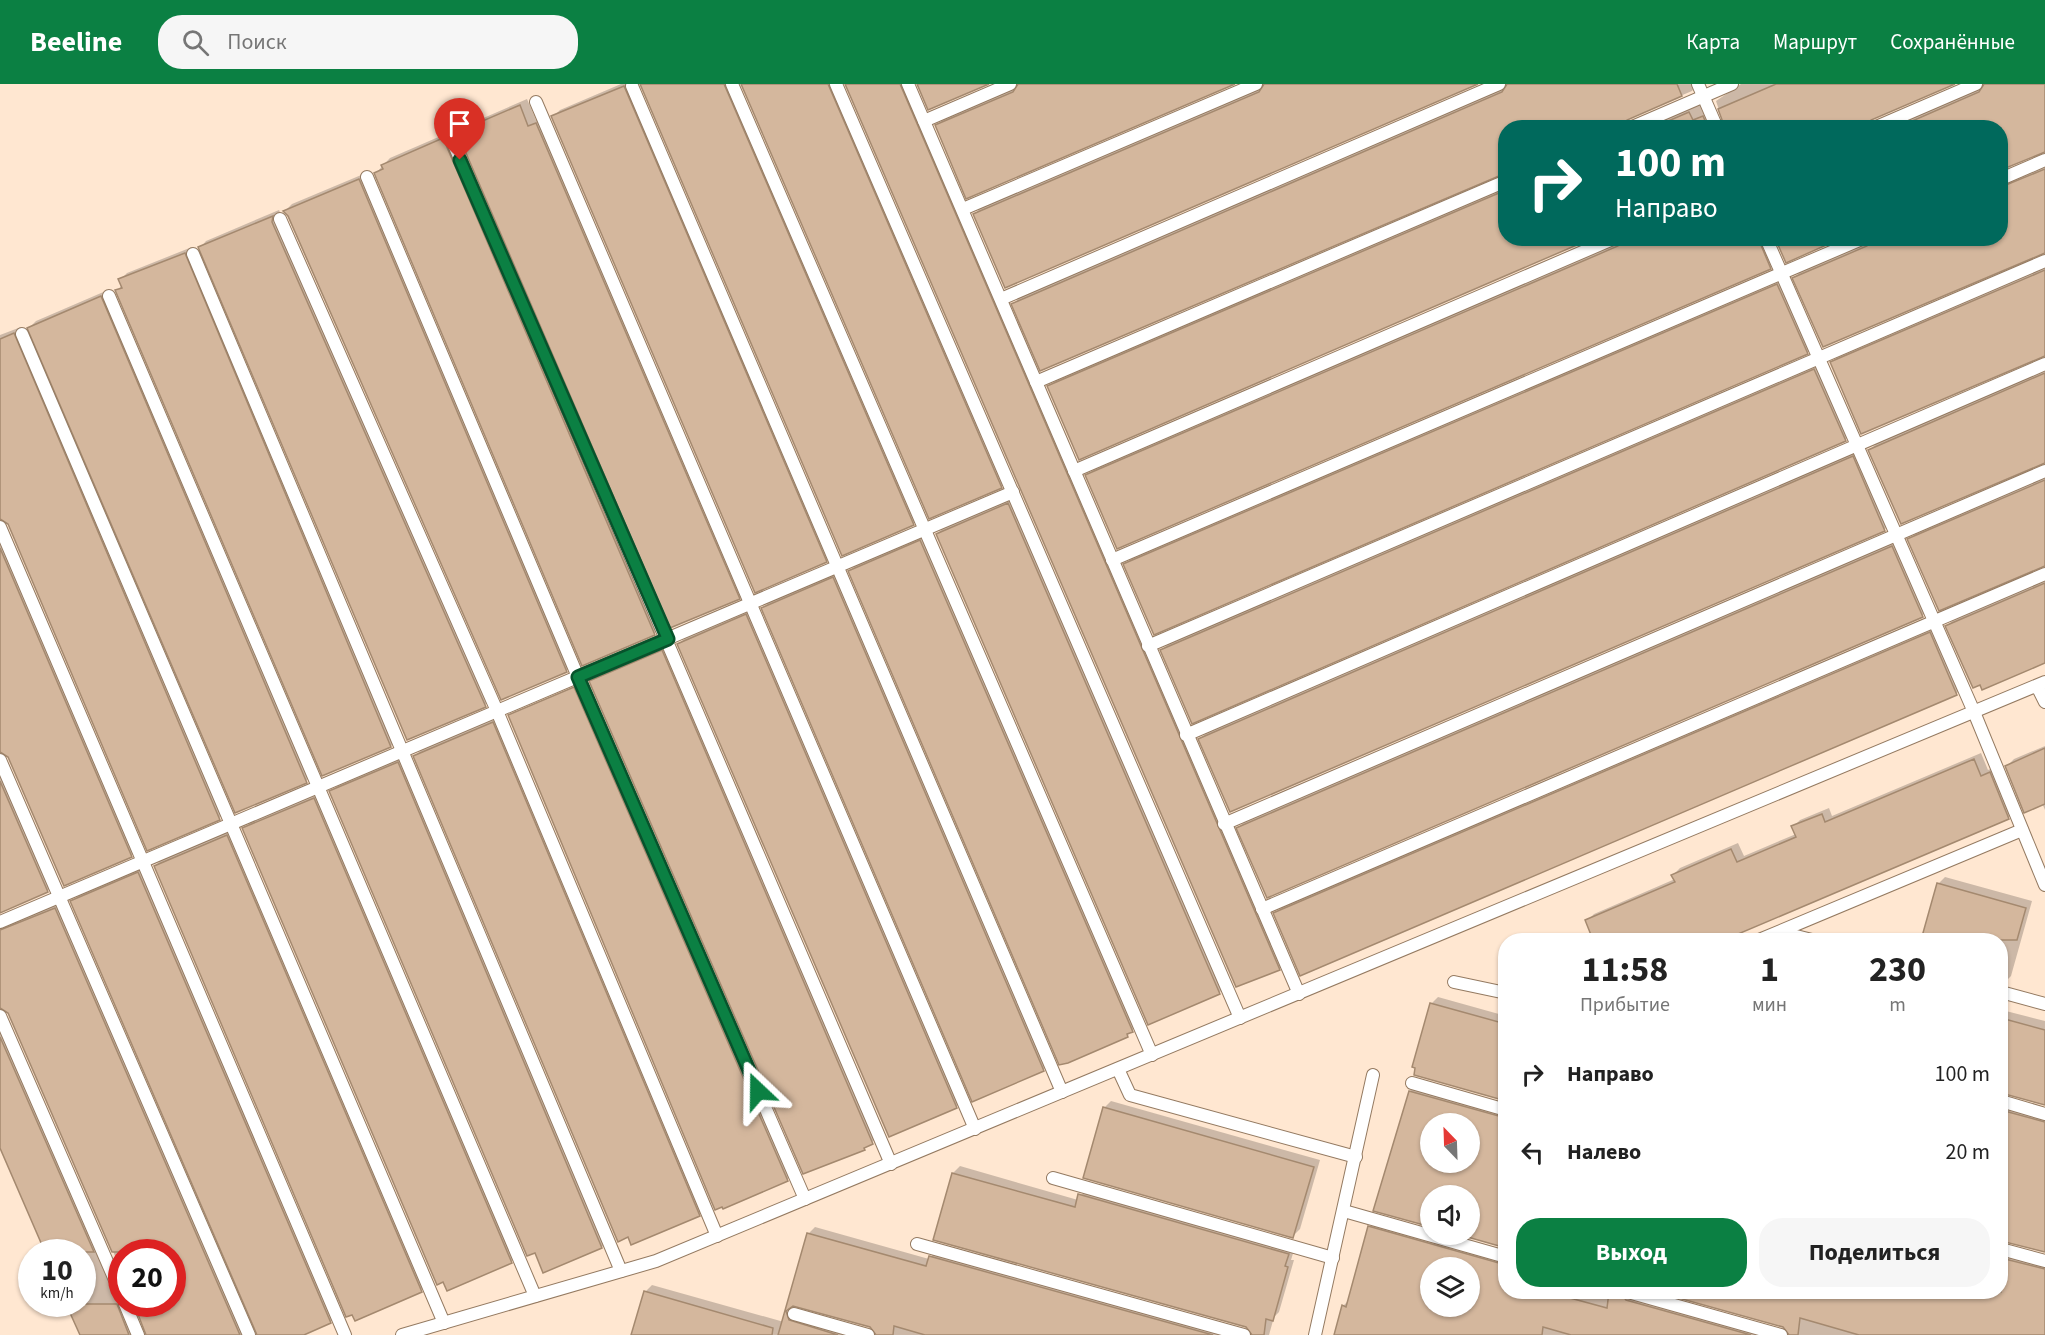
<!DOCTYPE html>
<html lang="ru">
<head>
<meta charset="utf-8">
<style>
  :root { --surface:#fff; --page:#f6f6f6; --text:#222; --muted:#767676; --accent:#0b8043 }
  body { margin:0; font-family:"Source Sans 3",sans-serif; background:var(--page); color:var(--text); height:100vh; display:flex; flex-direction:column; font-size:22px; white-space:nowrap }
  * { box-sizing:border-box; margin:0 }
  p { font-size:20px; color:var(--muted) }
  .icon { flex:none; width:33px; height:33px; fill:none; stroke:currentColor; stroke-width:2; stroke-linecap:round; stroke-linejoin:round }
  .map { position:relative; flex:1; overflow:hidden }
  .side { position:absolute; left:1498px; top:849px; width:510px; height:366px; display:flex; flex-direction:column; background:var(--surface); border-radius:24px; box-shadow:0 2px 4px #0004 }
  .side>* { flex:none }
  .top-card { position:absolute; left:1498px; top:36px; width:510px; height:126px; border-radius:24px; box-shadow:0 2px 4px #0004; background:#00695c; color:#fff; overflow:hidden }
  .needle { width:39px; rotate:337deg }
  .controls { position:absolute; left:1420px; top:1029px; display:grid; gap:12px }
  .controls a { display:grid; place-items:center; width:60px; height:60px; border-radius:50%; background:var(--surface); box-shadow:0 2px 4px #0004; font-size:30px }
  .speed { position:absolute; left:18px; top:1155px; display:flex; gap:12px; font-size:30px; font-weight:700; text-align:center }
  .speed>* { display:grid; place-content:center; width:78px; height:78px; border-radius:50%; background:var(--surface); box-shadow:0 2px 4px #0004; line-height:1 }
  .speed small { font-size:15px; font-weight:400 }
  .speed .limit { border:9px solid #d22; background:#fff; color:#111 }
  .pin { position:absolute; display:grid; place-items:center; width:51px; height:51px; color:#fff; margin:-62px -26px; border-radius:50% 50% 50% 0; rotate:-45deg; box-shadow:0 0 6px #0007 }
  .pin .icon { rotate:45deg }
  .me { position:absolute; width:66px; margin:-33px; rotate:337deg; stroke-linejoin:round; filter:drop-shadow(0 0 4px #0008) }
  .turn { display:flex; align-items:center; gap:21px; height:126px; padding:0 18px; font-size:27px }
  .turn .icon { width:78px; height:78px; stroke-width:2.5 }
  .turn b { display:block; font-size:42px; line-height:51px }
  .eta { display:flex; justify-content:space-evenly; align-items:center; height:102px; text-align:center }
  .eta b { font-size:36px; font-weight:700; line-height:42px }
  .action { display:flex; gap:12px; margin-top:auto; padding:12px 18px }
  .action a { flex:1; height:69px; border-radius:24px; background:var(--accent); color:#fff; font-size:24px; font-weight:700; line-height:69px; text-align:center }
  .action a+a { background:var(--page); color:var(--text) }
  ul { padding:0; list-style:none }
  li { display:flex; align-items:center; gap:18px; height:78px; padding:0 18px }
  li div { flex:1 }
  li b { display:block; font-size:22px }
  li em { font-style:normal }
  header { display:flex; align-items:center; gap:36px; box-sizing:border-box; height:84px; padding:0 30px; background:var(--accent); color:#fff }
  header strong { font-size:28px }
  nav { display:flex; gap:33px; margin-inline-start:auto; font-size:21px }
  .search { width:420px; height:54px; background:var(--page); display:flex; align-items:center; gap:15px; box-sizing:border-box; padding:0 21px; border-radius:24px; color:var(--muted); font-size:22px }
  .map>svg:first-child { display:block }
</style>
</head>
<body>
<header>
<strong>Beeline</strong>
<div class="search"><svg class="icon" aria-label="search" viewBox="0 0 24 24"><circle cx="10" cy="10" r="6"/><path d="M15 15l6 6"/></svg>Поиск</div>
<nav><a>Карта</a><a>Маршрут</a><a>Сохранённые</a></nav>
</header>
<div class="map">
<svg width="2045" height="1251" viewBox="0 0 2045 1251">
  <rect width="100%" height="100%" fill="#ffe7d1"/>
  <!-- shadow -->
  <g fill="#0003" fill-rule="evenodd">
    <polygon points="621,0 633,0 833,470 826,477 553,33 560,26"/>
    <polygon points="641,0 733,0 920,433 913,440"/>
    <polygon points="743,0 837,0 1008,396 1001,403"/>
    <polygon points="847,0 909,0 1286,878 1279,885"/>
    <polygon points="1019,0 1231,0 937,42 943,35"/>
    <polygon points="1265,0 1474,0 975,130 981,123"/>
    <polygon points="1508,0 1698,0 1692,7 1628,34 1629,41 1636,44 1506,44 1506,89 1013,220 1020,213"/>
    <polygon points="1741,0 1951,0 1872,34 1875,44 1725,44 1716,17"/>
    <polygon points="1984,0 2045,0 2045,67 2001,85 2001,44 1889,44 1983,3"/>
    <polygon points="527,15 536,36 543,33 746,507 739,514 458,49 465,42"/>
    <polygon points="1706,17 1720,44 1645,44"/>
    <polygon points="450,48 661,543 654,550 376,89 390,74"/>
    <polygon points="2045,82 2045,169 1794,194 1801,187 1874,156 2001,154 2001,92"/>
    <polygon points="366,89 573,580 566,587 502,614 285,127 292,120"/>
    <polygon points="1506,103 1506,154 1049,303 1056,296"/>
    <polygon points="279,126 492,614 485,621 200,164 206,157"/>
    <polygon points="1624,154 1768,154 1777,177 1770,184 1087,392 1094,385"/>
    <polygon points="192,163 398,655 391,662 323,690 117,207 122,201 120,196 127,189"/>
    <polygon points="2045,183 2045,272 1831,279 1838,272"/>
    <polygon points="1784,194 1814,262 1807,269 1125,480 1132,474"/>
    <polygon points="108,206 313,690 306,697 236,727 29,244 36,237"/>
    <polygon points="21,243 226,727 219,734 148,765 9,439 0,435 0,251"/>
    <polygon points="1822,279 1852,349 1845,356 1162,566 1169,559"/>
    <polygon points="2045,286 2045,379 1870,366 1877,359"/>
    <polygon points="1860,366 1892,438 1885,445 1231,726 1200,655 1207,648"/>
    <polygon points="2045,393 2045,482 1909,456 1916,449"/>
    <polygon points="1015,413 1227,901 1220,908 1149,939 937,450 944,443"/>
    <polygon points="0,442 138,765 131,772 9,672 0,668"/>
    <polygon points="927,450 1139,939 1127,952 850,487 857,480"/>
    <polygon points="1899,456 1929,525 1922,532 1238,744 1245,737"/>
    <polygon points="840,487 1050,979 1043,986 763,524 770,517"/>
    <polygon points="2045,496 2045,577 1947,542 1954,535"/>
    <polygon points="753,524 963,1016 956,1023 679,560 686,553"/>
    <polygon points="1937,542 1964,603 1957,609 1301,890 1275,830 1282,823"/>
    <polygon points="669,560 879,1052 864,1065 591,597 597,590"/>
    <path d="M 581,598 L 794,1089 L 787,1096 L 510,632 L 517,625 ZM 580,599 L 581,602 L 516,630 L 516,626 Z"/>
    <polygon points="500,632 706,1124 699,1131 415,672 422,665"/>
    <polygon points="2045,662 2045,726 2042,719 2007,682 2014,675"/>
    <polygon points="1981,669 1988,686 1997,682 2015,727 2008,734 1721,856 1595,856 1587,837 1594,830 1675,795 1673,791 1680,784 1738,759 1744,772 1796,750 1793,743 1800,736 1829,724 1832,732"/>
    <polygon points="405,672 609,1156 602,1163 544,1187 331,708 338,701"/>
    <polygon points="0,674 54,800 48,807 0,829"/>
    <polygon points="321,708 518,1171 511,1178 244,745 251,738"/>
    <polygon points="234,745 428,1199 421,1206 155,782 162,775"/>
    <polygon points="146,782 337,1231 330,1238 299,1251 258,1251 72,818 79,811"/>
    <polygon points="1945,793 2032,817 2011,892 2004,899 2001,899 2001,856 1923,856 1938,800"/>
    <polygon points="62,818 248,1248 256,1251 146,1251 147,1248 135,1220 172,1220 172,1168 122,1168 122,1188 9,928 0,923 0,835"/>
    <polygon points="2001,905 2006,909 2002,926 2045,937 2045,1020 2001,1008"/>
    <polygon points="1438,913 1506,932 1506,1016 1431,920"/>
    <polygon points="0,930 142,1251 81,1251 68,1220 82,1220 82,1168 46,1168 0,1060"/>
    <path d="M 1417,1000 L 1506,1026 L 1506,1163 L 1470,1150 L 1470,1112 L 1431,1112 L 1431,1142 L 1410,1007 ZM 1431,1040 L 1470,1040 L 1470,1078 L 1431,1078 Z"/>
    <polygon points="2001,1011 2005,1018 2045,1030 2045,1167 2001,1156"/>
    <polygon points="1111,1017 1320,1076 1300,1145 1293,1152 1104,1024"/>
    <polygon points="960,1082 1078,1116 1087,1104 1295,1163 1291,1176 1294,1176 1279,1228 1274,1233 1269,1251 1253,1251 1247,1242 935,1155 953,1089"/>
    <path d="M 1377,1136 L 1506,1173 L 1506,1208 L 1631,1208 L 1781,1251 L 1335,1251 L 1343,1222 L 1349,1216 L 1370,1143 ZM 1431,1184 L 1470,1184 L 1470,1222 L 1431,1222 Z"/>
    <polygon points="815,1143 929,1175 937,1166 1244,1251 877,1251 871,1242 792,1220 799,1231 868,1251 633,1251 645,1208 652,1201 784,1238 808,1150"/>
    <polygon points="2001,1161 2045,1177 2045,1251 1790,1251 1784,1242 1662,1208 2001,1208"/>
  </g>
  <!-- building -->
  <g fill="#d4b79d" stroke="#a4896f" stroke-width="1.5" fill-rule="evenodd">
    <polygon points="640,0 724,0 914,441 842,472"/>
    <polygon points="741,0 828,0 1002,404 929,435"/>
    <polygon points="845,0 900,0 1280,886 1236,903"/>
    <polygon points="917,0 989,0 928,26"/>
    <polygon points="1018,0 1235,0 966,115 935,41 1013,8"/>
    <polygon points="1264,0 1478,0 1005,204 973,130 1259,8"/>
    <polygon points="1507,0 1677,0 1682,12 1627,36 1622,44 1506,44 1506,89 1040,287 1011,220 1502,8"/>
    <polygon points="1776,0 1955,0 1871,36 1866,44 1725,44 1718,25"/>
    <polygon points="1984,0 2045,0 2045,68 2001,86 2001,44 1896,44 1979,8"/>
    <polygon points="624,2 827,478 755,509 551,32"/>
    <polygon points="520,21 528,42 536,39 740,515 670,544 457,48"/>
    <polygon points="1689,28 1693,36 1703,32 1708,44 1652,44"/>
    <polygon points="443,54 655,551 582,582 374,89 383,85 381,81"/>
    <polygon points="2045,85 2045,169 1823,263 1792,194 1867,162 1872,154 2001,154 2001,103"/>
    <polygon points="359,95 567,588 501,616 288,132 283,127"/>
    <polygon points="1506,106 1506,154 1593,154 1079,376 1047,302"/>
    <polygon points="273,132 272,138 486,623 407,656 198,163"/>
    <polygon points="1623,154 1758,154 1771,185 1117,465 1085,391 1618,162"/>
    <polygon points="1775,154 1842,154 1786,179"/>
    <polygon points="185,169 391,663 322,692 115,206 122,204 118,195"/>
    <polygon points="2045,186 2045,272 1861,350 1830,278"/>
    <polygon points="1777,200 1808,270 1154,551 1123,480"/>
    <polygon points="101,212 307,699 235,729 27,244"/>
    <polygon points="14,249 220,736 147,767 8,440 0,435 0,255"/>
    <polygon points="1814,285 1846,357 1192,640 1160,566"/>
    <polygon points="2045,289 2045,379 1901,440 1868,366"/>
    <polygon points="1853,372 1885,447 1230,728 1198,655"/>
    <polygon points="2045,396 2045,482 1939,527 1907,455"/>
    <polygon points="1008,419 1220,910 1148,941 936,450"/>
    <polygon points="920,456 1133,948 1127,950 1128,953 1068,979 1059,981 848,487"/>
    <polygon points="1892,462 1923,533 1267,814 1236,744"/>
    <polygon points="0,464 132,773 64,802 8,673 0,668"/>
    <polygon points="833,493 1044,987 972,1018 761,524"/>
    <polygon points="2045,499 2045,579 1982,606 1980,601 1973,604 1945,542"/>
    <polygon points="746,530 957,1024 889,1053 677,560"/>
    <polygon points="1930,548 1957,611 1300,892 1273,829"/>
    <polygon points="662,566 873,1060 864,1064 865,1066 803,1090 589,597"/>
    <polygon points="574,603 788,1097 723,1125 722,1123 715,1126 508,631"/>
    <polygon points="493,638 700,1132 631,1161 628,1153 618,1158 413,672"/>
    <polygon points="2045,664 2045,720 2024,729 2005,682"/>
    <polygon points="1974,675 1981,692 1990,688 2009,735 1724,856 1593,856 1585,836 1675,798 1671,791 1731,765 1737,778 1796,753 1791,742 1822,730 1825,738"/>
    <polygon points="398,678 602,1164 543,1189 535,1169 527,1172 329,707"/>
    <polygon points="0,697 48,808 0,829"/>
    <polygon points="314,714 512,1179 447,1207 443,1198 437,1201 242,744"/>
    <polygon points="227,751 422,1208 355,1237 352,1231 346,1233 154,782"/>
    <polygon points="138,788 331,1239 304,1251 257,1251 70,817"/>
    <polygon points="1937,799 2026,824 2017,856 1921,856"/>
    <polygon points="55,824 240,1251 146,1251 134,1220 172,1220 172,1168 112,1168 8,929 0,924 0,846"/>
    <polygon points="1430,919 1506,940 1506,1017 1414,991 1415,984 1412,983"/>
    <polygon points="2001,934 2045,946 2045,1021 2001,1009"/>
    <polygon points="0,953 94,1168 45,1168 0,1064"/>
    <path d="M 1409,1007 L 1506,1034 L 1506,1164 L 1457,1150 L 1470,1150 L 1470,1112 L 1431,1112 L 1431,1143 L 1373,1127 ZM 1431,1040 L 1470,1040 L 1470,1078 L 1431,1078 Z"/>
    <polygon points="1103,1023 1314,1083 1293,1154 1083,1094"/>
    <polygon points="2001,1026 2045,1038 2045,1168 2001,1157"/>
    <polygon points="952,1089 1075,1123 1078,1110 1289,1170 1285,1182 1288,1183 1273,1237 1266,1235 1264,1251 1252,1251 1246,1243 933,1156"/>
    <path d="M 1368,1142 L 1506,1181 L 1506,1208 L 1548,1208 L 1607,1224 L 1609,1208 L 1620,1208 L 1626,1216 L 1751,1251 L 1571,1251 L 1543,1243 L 1542,1251 L 1334,1251 L 1342,1221 L 1346,1223 ZM 1431,1184 L 1470,1184 L 1470,1222 L 1431,1222 Z"/>
    <polygon points="807,1149 926,1182 929,1172 1213,1251 925,1251 894,1242 893,1251 876,1251 870,1243 793,1222 786,1227 789,1236 838,1251 778,1251"/>
    <polygon points="2001,1174 2045,1185 2045,1251 1859,1251 1800,1234 1798,1251 1789,1251 1783,1243 1657,1208 2001,1208"/>
    <polygon points="644,1207 773,1244 772,1251 631,1251"/>
    <polygon points="66,1220 117,1220 129,1251 80,1251"/>
  </g>
  <g fill="none" stroke-linecap="round" stroke-linejoin="round">
    <defs>
      <g id="lane">
        <polyline points="732,0 1152,971"/>
        <polyline points="836,0 1240,934"/>
        <polyline points="908,0 1299,910"/>
        <polyline points="1698,0 1717,44"/>
        <polyline points="632,2 1062,1008"/>
        <polyline points="536,18 975,1045"/>
        <polyline points="924,37 1010,0"/>
        <polyline points="1630,44 1732,0"/>
        <polyline points="1874,44 1976,0"/>
        <polyline points="451,54 891,1080"/>
        <polyline points="367,93 578,593 805,1115"/>
        <polyline points="2001,95 2045,76"/>
        <polyline points="963,125 1256,0"/>
        <polyline points="280,135 497,627 717,1152"/>
        <polyline points="1766,154 1974,628 2045,801"/>
        <polyline points="193,170 621,1187"/>
        <polyline points="109,212 535,1212"/>
        <polyline points="1001,215 1499,0"/>
        <polyline points="22,250 444,1239"/>
        <polyline points="1036,298 1506,97"/>
        <polyline points="1074,387 1615,154"/>
        <polyline points="0,443 345,1251"/>
        <polyline points="1112,476 1864,154"/>
        <polyline points="1148,562 2045,177"/>
        <polyline points="2037,602 2045,618"/>
        <polyline points="1186,651 2045,280"/>
        <polyline points="0,676 249,1251"/>
        <polyline points="1224,740 2045,387"/>
        <polyline points="1262,825 2045,490"/>
        <polyline points="0,838 1013,408"/>
        <polyline points="1780,848 1812,856"/>
        <polyline points="1759,856 2022,746"/>
        <polyline points="1454,898 1506,909"/>
        <polyline points="2001,908 2045,920"/>
        <polyline points="0,932 122,1212"/>
        <polyline points="1118,985 1130,1011 1356,1073"/>
        <polyline points="1412,999 1506,1026"/>
        <polyline points="2001,1017 2045,1030"/>
        <polyline points="1053,1094 1333,1174"/>
        <polyline points="1344,1127 1506,1173"/>
        <polyline points="917,1160 1244,1251"/>
        <polyline points="2001,1165 2045,1177"/>
        <polyline points="1628,1208 1781,1251"/>
        <polyline points="125,1220 138,1251"/>
        <polyline points="794,1230 868,1251"/>
        <polyline points="402,1251 656,1177 2045,598"/>
        <polyline points="1315,1251 1373,991"/>
      </g>
    </defs>
    <!-- lane casing -->
    <use href="#lane" stroke="#947a61" stroke-width="14"/>
    <!-- lane -->
    <use href="#lane" stroke="#fff" stroke-width="12"/>
  </g>
  <g fill="none" stroke-linecap="round" stroke-linejoin="round">
    <defs>
      <polyline id="route" points="460,76 668,555 578,593 758,1007"/>
    </defs>
    <!-- route casing -->
    <use href="#route" stroke="#07532c" stroke-width="15"/>
    <!-- route -->
    <use href="#route" stroke="#0b8043" stroke-width="10"/>
  </g>
</svg>
<div class="controls">
<a><svg class="needle" viewBox="-14 -14 28 28"><path d="M0-13l5 13h-10z" fill="#e53935"/><path d="M0 13l5-13h-10z" fill="#767676"/></svg></a>
<a><svg class="icon" aria-label="sound" viewBox="0 0 24 24"><path d="M4 9h4l5-4v14l-5-4H4zM17 9q2 3 0 6"/></svg></a>
<a><svg class="icon" aria-label="layers" viewBox="0 0 24 24"><path d="M12 4l9 5-9 5-9-5zM3 14l9 5 9-5"/></svg></a>
</div>
<div class="speed"><div>10<small>km/h</small></div><div class="limit">20</div></div>
<div class="pin" style="left:460px;top:76px;background:#d93025"><svg class="icon" aria-label="arrive" viewBox="0 0 24 24"><path d="M6 21V4h12l-3 4 3 4H6"/></svg></div>
<svg class="me" style="left:758px;top:1007px" viewBox="-20 -20 40 40"><path d="M0-17L14 15 0 8-14 15z" fill="#0b8043" stroke="#fff" stroke-width="4"/></svg>
<div class="top-card">
<div class="turn"><svg class="icon" aria-label="right" viewBox="0 0 24 24"><path d="M7 20v-9h11M14 6l5 5-5 5"/></svg><div><b>100 m</b>Направо</div></div>
</div>
<section class="side">
<div class="eta">
<div><b>11:58</b><p>Прибытие</p></div>
<div><b>1</b><p>мин</p></div>
<div><b>230</b><p>m</p></div>
</div>
<ul>
<li><svg class="icon" aria-label="right" viewBox="0 0 24 24"><path d="M7 20v-9h11M14 6l5 5-5 5"/></svg><div><b>Направо</b></div><em>100 m</em></li>
<li><svg class="icon" aria-label="left" viewBox="0 0 24 24"><path d="M17 20v-9H6M10 6l-5 5 5 5"/></svg><div><b>Налево</b></div><em>20 m</em></li>
</ul>
<div class="action"><a>Выход</a><a>Поделиться</a></div>
</section>
</div>
</body>
</html>
